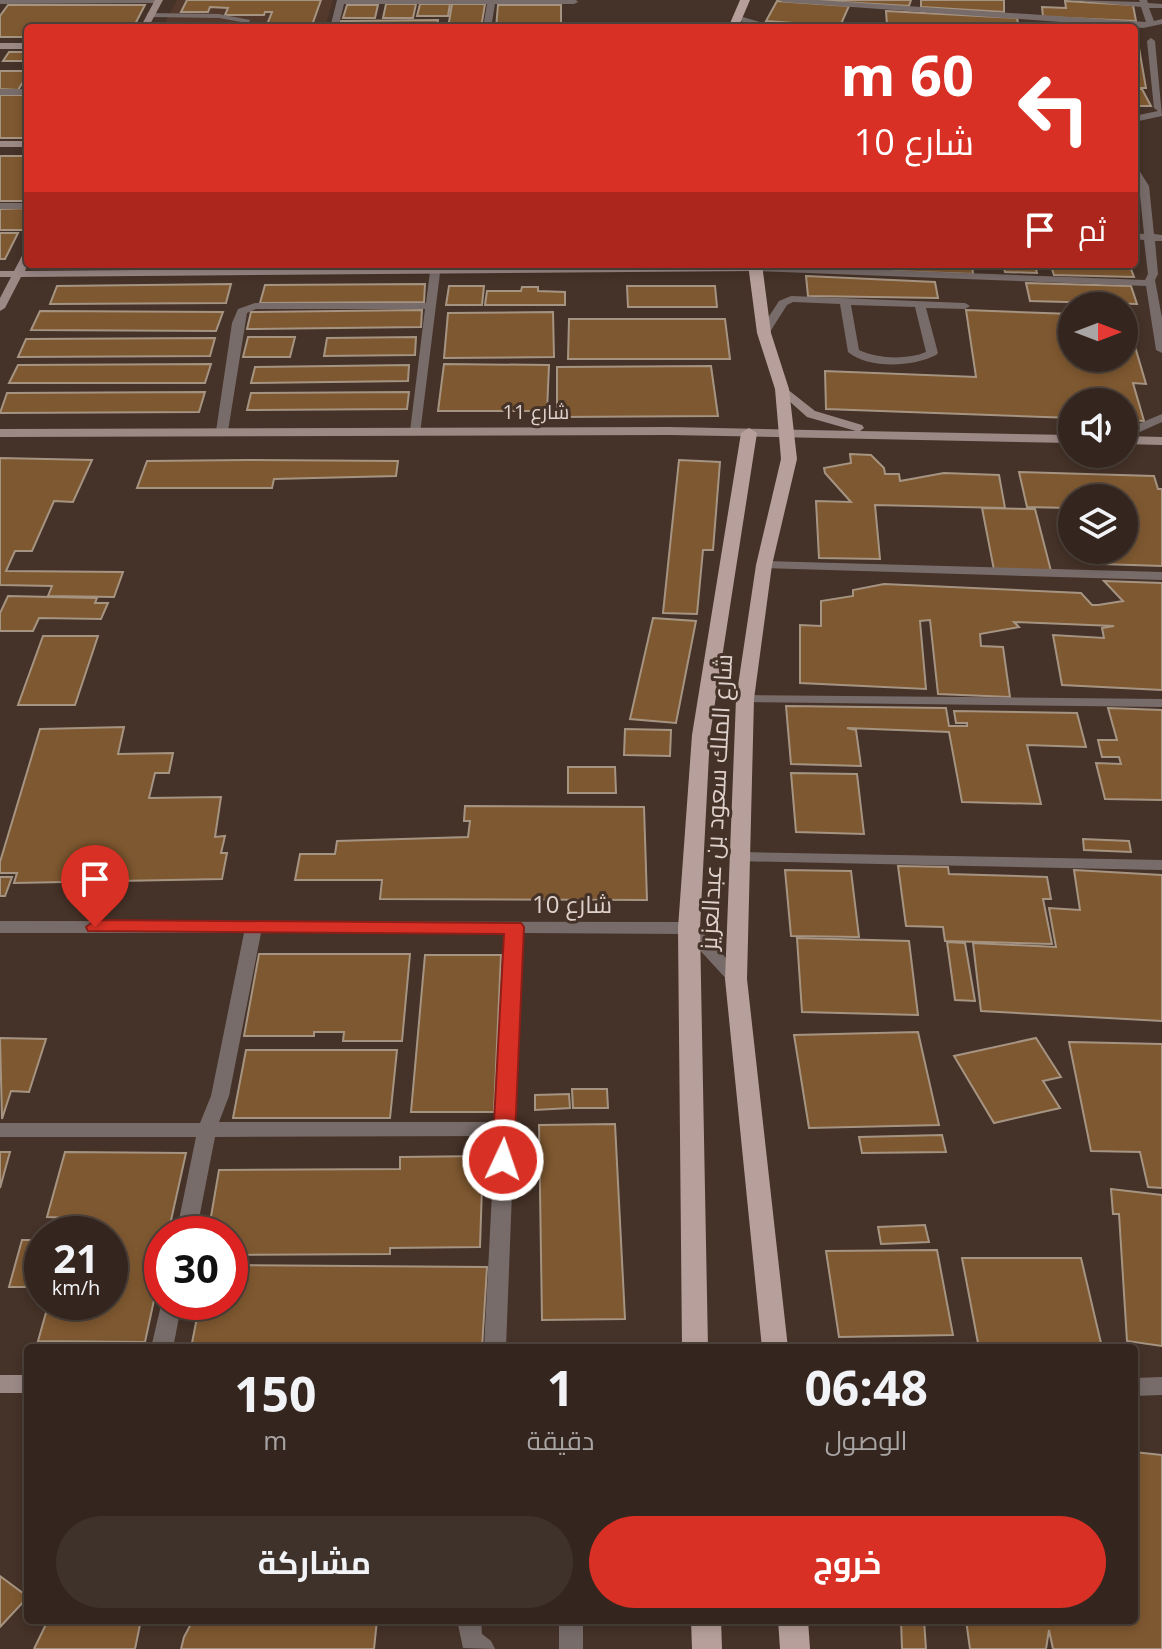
<!DOCTYPE html>
<html lang="ar">
<head>
<meta charset="utf-8">
<style>
  :root { --surface:#34261e; --page:#3f322b; --text:#f1f3f6; --muted:#a9a5a4; --line:#4e433c; --accent:#d93025 }
  body { margin:0; font-family:"Open Sans",Cairo,sans-serif; background:var(--page); color:var(--text); direction:rtl; height:100vh; display:flex; flex-direction:column; font-size:30px; white-space:nowrap }
  * { box-sizing:border-box; margin:0 }
  p { font-size:26px; color:var(--muted) }
  .icon { flex:none; width:44px; height:44px; fill:none; stroke:currentColor; stroke-width:2; stroke-linecap:round; stroke-linejoin:round }
  .map { position:relative; flex:1; overflow:hidden; direction:ltr }
  .panel { position:absolute; left:24px; top:1344px; width:1114px; height:280px; display:flex; flex-direction:column; background:var(--surface); border-radius:8px; box-shadow:0 4px 12px #0003,0 0 0 2px var(--line); direction:rtl }
  .panel>* { flex:none }
  .hud { position:absolute; left:24px; top:24px; width:1114px; height:244px; border-radius:8px; box-shadow:0 4px 12px #0003,0 0 0 2px var(--line); direction:rtl; background:#d93025; color:#fff; overflow:hidden }
  .needle { width:52px; rotate:90deg }
  .controls { position:absolute; left:1058px; top:292px; display:grid; gap:16px }
  .controls a { display:grid; place-items:center; width:80px; height:80px; border-radius:50%; background:var(--surface); box-shadow:0 4px 12px #0003,0 0 0 2px var(--line); font-size:40px }
  .speed { position:absolute; left:24px; top:1216px; display:flex; gap:16px; font-size:40px; font-weight:700; text-align:center }
  .speed>* { display:grid; place-content:center; width:104px; height:104px; border-radius:50%; background:var(--surface); box-shadow:0 4px 12px #0003,0 0 0 2px var(--line); line-height:1 }
  .speed small { font-size:20px; font-weight:400 }
  .speed .limit { border:12px solid #d22; background:#fff; color:#111 }
  .pin { position:absolute; display:grid; place-items:center; width:68px; height:68px; color:#fff; margin:-82px -34px; border-radius:50% 50% 50% 0; rotate:-45deg; box-shadow:0 0 8px #0007 }
  .pin .icon { rotate:45deg }
  .me { position:absolute; width:88px; margin:-44px; rotate:3deg; stroke-linejoin:round; filter:drop-shadow(0 0 6px #0008) }
  .turn { display:flex; align-items:center; gap:28px; height:168px; padding:0 32px; font-size:36px }
  .turn .icon { width:104px; height:104px; stroke-width:2.5 }
  .turn b { display:block; font-size:56px; line-height:68px }
  .then { display:flex; align-items:center; height:76px; padding:0 32px; background:#0003; gap:16px; font-size:30px }
  .eta { display:flex; justify-content:space-evenly; align-items:center; height:136px; text-align:center }
  .eta b { font-size:48px; font-weight:700; line-height:56px }
  .primary-button { display:flex; gap:16px; margin-top:auto; padding:16px 32px }
  .primary-button a { flex:1; height:92px; border-radius:48px; background:var(--accent); color:#fff; font-size:32px; font-weight:700; line-height:92px; text-align:center }
  .primary-button a+a { background:var(--page); color:var(--text) }
  .map>svg:first-child { display:block }
</style>
</head>
<body>
<div class="map">
<svg width="1162" height="1649" viewBox="0 0 1162 1649">
  <rect width="100%" height="100%" fill="#453228"/>
  <!-- built -->
  <polygon fill="#53392c" points="177,0 333,0 325,28 162,28"/>
  <!-- building -->
  <g fill="#7e5830" stroke="#a69482" stroke-width="2">
    <polygon points="187,0 321,0 311,28 255,28 266,27 272,12 265,12 264,15 225,15 228,8 210,7 208,12 181,12"/>
    <polygon points="808,0 911,0 909,6"/>
    <polygon points="921,0 1004,0 1004,12 921,7"/>
    <polygon points="777,1 849,6 841,24 835,26 766,21"/>
    <polygon points="1065,1 1133,5 1136,21 1043,17 1042,7 1066,8"/>
    <polygon points="386,4 416,4 413,18 383,18"/>
    <polygon points="420,4 450,4 448,16 417,16"/>
    <polygon points="452,4 485,4 481,28 448,28"/>
    <polygon points="8,5 145,5 133,28 28,28 28,37 0,37 0,16"/>
    <polygon points="347,5 378,5 375,18 343,18"/>
    <polygon points="498,5 561,5 561,28 496,28"/>
    <polygon points="886,11 1017,18 1019,28 887,25"/>
    <polygon points="438,20 437,28 340,28 341,21"/>
    <polygon points="1134,47 1139,48 1146,88 1134,88"/>
    <polygon points="9,52 28,52 28,61 3,61"/>
    <polygon points="0,71 28,71 28,74 18,90 0,89"/>
    <polygon points="1134,89 1142,89 1151,106 1134,106"/>
    <rect x="0" y="95" width="28" height="43"/>
    <rect x="0" y="156" width="28" height="45"/>
    <polygon points="28,208 28,219 23,230 0,230 0,209"/>
    <polygon points="0,233 18,233 5,259 0,259"/>
    <polygon points="891,264 972,264 973,274 892,271"/>
    <polygon points="988,264 1129,264 1134,277 1054,275 1051,266 1035,266 1037,273 1005,272 1003,264"/>
    <polygon points="806,276 935,282 938,298 808,296"/>
    <polygon points="1026,283 1131,286 1137,304 1030,301"/>
    <polygon points="231,284 226,303 50,304 57,286"/>
    <polygon points="425,284 424,302 260,303 265,285"/>
    <polygon points="449,286 484,286 482,305 446,305"/>
    <polygon points="627,286 715,286 717,307 628,307"/>
    <polygon points="522,287 538,287 538,291 565,292 565,305 485,305 487,291 521,291"/>
    <polygon points="422,310 421,327 247,329 251,312"/>
    <polygon points="966,310 1072,314 1072,358 1124,358 1126,316 1146,384 1133,383 1144,421 1124,420 1124,402 1072,402 1072,418 826,409 825,371 976,377"/>
    <polygon points="40,311 223,312 216,331 31,330"/>
    <polygon points="553,312 554,357 444,358 448,313"/>
    <polygon points="569,319 725,319 730,359 568,359"/>
    <polygon points="248,337 295,337 290,357 243,357"/>
    <polygon points="416,337 415,355 324,356 327,338"/>
    <polygon points="215,338 210,356 18,357 26,339"/>
    <polygon points="211,364 205,383 9,383 18,365"/>
    <polygon points="444,364 549,365 547,411 438,411"/>
    <polygon points="409,365 408,381 251,383 255,367"/>
    <polygon points="711,366 718,416 557,417 557,367"/>
    <polygon points="205,392 199,412 0,413 7,393"/>
    <polygon points="409,392 407,409 247,410 251,393"/>
    <polygon points="850,454 871,455 884,468 885,474 899,474 900,481 944,473 999,475 1005,508 875,505 880,559 819,558 816,501 851,502 825,473 824,468 851,463"/>
    <polygon points="0,458 92,460 73,502 54,501 32,551 15,551 6,571 123,572 114,597 48,596 52,586 0,585"/>
    <polygon points="249,460 398,461 396,476 274,479 272,488 137,488 147,461"/>
    <polygon points="679,460 720,462 713,550 703,550 697,614 663,613"/>
    <polygon points="1019,472 1154,476 1158,489 1162,489 1162,566 1101,564 1097,550 1124,550 1124,498 1072,498 1072,520 1069,508 1027,507"/>
    <polygon points="982,508 1035,509 1051,571 994,570"/>
    <polygon points="1104,581 1162,583 1162,690 1062,685 1053,635 1104,638 1102,628 1114,626 1014,622 1019,627 980,634 981,646 1003,647 1010,697 938,694 930,620 920,621 926,689 800,683 800,625 821,626 821,601 853,596 853,590 884,584 1081,593 1092,605 1098,605 1123,601"/>
    <polygon points="8,596 97,598 95,603 108,603 101,619 39,618 33,631 0,631 0,613"/>
    <polygon points="653,618 696,621 676,723 630,719"/>
    <polygon points="43,636 98,636 75,705 18,705"/>
    <polygon points="786,706 946,708 949,726 967,726 967,723 956,723 954,711 1077,713 1086,747 1027,745 1041,804 962,802 949,732 847,728 856,730 861,766 791,764"/>
    <polygon points="1108,708 1162,710 1162,800 1105,799 1096,763 1121,764 1119,757 1102,757 1098,740 1117,740"/>
    <polygon points="124,727 118,754 173,753 169,773 155,773 149,798 221,797 215,837 225,836 221,853 227,853 222,879 14,883 17,873 0,873 0,862 40,729"/>
    <polygon points="625,729 671,730 670,756 624,755"/>
    <polygon points="568,767 615,767 616,793 568,793"/>
    <polygon points="791,773 857,774 864,834 796,832"/>
    <polygon points="465,806 644,807 647,900 380,899 382,880 295,880 300,854 335,854 337,841 468,837 470,821 464,821"/>
    <polygon points="1083,839 1129,841 1131,852 1084,850"/>
    <polygon points="898,866 948,867 949,874 1047,877 1051,899 1043,899 1052,944 945,941 943,927 906,926"/>
    <polygon points="785,870 851,871 859,937 791,936"/>
    <polygon points="1074,870 1162,875 1162,1021 981,1011 973,943 1056,947 1049,908 1080,910"/>
    <polygon points="0,877 12,877 5,896 0,896"/>
    <polygon points="797,938 909,941 918,1015 802,1012"/>
    <polygon points="947,942 965,943 975,1001 955,1000"/>
    <polygon points="259,954 410,954 402,1041 343,1041 344,1032 314,1032 314,1036 244,1036"/>
    <polygon points="425,955 501,955 494,1112 411,1112"/>
    <polygon points="918,1032 939,1125 809,1128 794,1035"/>
    <polygon points="0,1038 46,1039 29,1092 11,1091 2,1119"/>
    <polygon points="1036,1038 1061,1077 1043,1081 1060,1108 994,1123 954,1056"/>
    <polygon points="1069,1042 1162,1044 1162,1188 1148,1187 1140,1152 1091,1151"/>
    <polygon points="246,1050 397,1050 390,1118 233,1118"/>
    <polygon points="572,1089 607,1089 608,1108 573,1108"/>
    <polygon points="569,1094 570,1108 535,1110 535,1095"/>
    <polygon points="615,1124 625,1319 542,1320 539,1125"/>
    <polygon points="942,1135 946,1152 862,1153 859,1137"/>
    <polygon points="0,1152 10,1152 0,1188"/>
    <polygon points="65,1152 186,1153 168,1234 162,1234 162,1263 145,1342 38,1341 49,1302 110,1302 110,1234 67,1234 71,1218 47,1217"/>
    <polygon points="483,1156 480,1247 390,1248 390,1254 230,1255 230,1234 208,1234 219,1170 400,1169 400,1157"/>
    <polygon points="1111,1189 1162,1195 1162,1346 1127,1341 1119,1214 1113,1214"/>
    <polygon points="925,1225 929,1242 881,1244 878,1227"/>
    <polygon points="22,1240 42,1240 42,1287 9,1287"/>
    <polygon points="937,1250 953,1335 839,1337 826,1251"/>
    <polygon points="962,1258 1081,1258 1101,1343 978,1343"/>
    <polygon points="230,1265 487,1267 482,1348 191,1348 200,1302 230,1302"/>
    <polygon points="1134,1452 1162,1455 1162,1649 1053,1649 1049,1630 1046,1649 970,1649 966,1620 1134,1620"/>
    <polygon points="0,1576 28,1597 0,1627"/>
    <polygon points="48,1620 141,1620 135,1649 34,1649"/>
    <polygon points="193,1620 377,1620 374,1649 181,1649 184,1637"/>
    <polygon points="901,1620 924,1620 926,1649 902,1649"/>
  </g>
  <g fill="none" stroke-linecap="round" stroke-linejoin="round">
    <!-- lane -->
    <g fill="#786c6a" fill-rule="evenodd">
      <polygon points="147,13 219,14 250,20 247,28 239,28 241,22 219,18 150,17"/>
      <path d="M 791,296 L 965,303 L 970,306 L 965,309 L 926,308 L 938,353 L 936,355 C 913,367 868,369 848,352 L 840,304 L 793,302 L 787,305 L 768,335 L 760,335 L 758,333 L 779,301 ZM 851,305 L 915,307 L 926,352 C 907,360 878,359 859,350 Z"/>
      <polygon points="457,1620 481,1620 482,1634 491,1641 495,1649 463,1648"/>
      <rect x="559" y="1620" width="24" height="29"/>
    </g>
    <!-- street -->
    <g fill="#786c6a" fill-rule="evenodd">
      <polygon points="0,0 161,0 162,1 158,3 0,4"/>
      <polygon points="337,0 576,0 578,2 574,4 495,4 491,28 483,28 487,4 344,4 338,28 330,28"/>
      <polygon points="779,0 818,0 1146,22 1141,7 1071,0 1140,2 1139,0 1147,0 1148,3 1162,4 1162,8 1149,8 1154,21 1162,19 1162,24 1143,28 783,2"/>
      <polygon points="736,15 767,24 837,26 841,28 764,28 733,19"/>
      <polygon points="1151,38 1155,41 1162,116 1134,122 1134,116 1158,111 1154,108 1147,41"/>
      <rect x="0" y="89" width="28" height="6"/>
      <polygon points="1134,166 1137,167 1149,186 1154,234 1162,235 1162,241 1155,241 1158,274 1155,280 1162,318 1162,353 1156,350 1146,286 756,271 751,268 756,265 1145,280 1148,274 1144,240 1134,239 1134,233 1144,234 1139,186 1134,177"/>
      <rect x="0" y="203" width="28" height="6"/>
      <polygon points="438,264 449,264 440,273 420,434 412,434 410,431 425,309 256,309 247,313 228,431 226,434 218,434 216,431 232,323 238,309 255,303 426,303 430,272"/>
      <polygon points="1162,414 1162,422 1124,439 1124,430"/>
      <polygon points="764,561 1162,572 1162,580 759,568 759,562"/>
      <polygon points="745,695 1162,699 1162,707 740,702 738,699 740,696"/>
      <polygon points="740,852 1162,860 1162,870 734,861 732,857"/>
      <path d="M 0,921 L 689,922 L 695,924 L 745,979 L 742,983 L 730,983 L 685,934 L 522,933 L 506,1348 L 484,1348 L 495,1136 L 215,1137 L 196,1234 L 176,1234 L 196,1137 L 0,1137 L 0,1123 L 200,1123 L 211,1096 L 244,933 L 0,933 ZM 261,933 L 505,933 L 496,1122 L 219,1122 L 229,1096 Z"/>
      <polygon points="162,1301 182,1302 173,1348 151,1348"/>
      <polygon points="1162,1377 1162,1395 1134,1396 1134,1378"/>
    </g>
    <!-- secondary -->
    <g fill="#9b8986" fill-rule="evenodd">
      <polygon points="155,0 163,0 148,28 140,28"/>
      <rect x="0" y="43" width="28" height="6"/>
      <rect x="0" y="141" width="28" height="6"/>
      <polygon points="28,251 28,264 25,271 756,265 761,268 756,271 21,277 5,308 0,311 0,298 11,277 0,277 0,271 14,271 24,252"/>
      <polygon points="782,385 815,411 862,425 864,428 860,431 1072,435 1072,443 670,435 0,437 0,429 670,427 856,431 807,417 778,391 778,387"/>
      <polygon points="1124,436 1162,437 1162,445 1124,444"/>
      <rect x="0" y="1375" width="28" height="18"/>
    </g>
    <!-- primary -->
    <g fill="#b7a09b" fill-rule="evenodd">
      <polygon points="740,0 750,0 738,28 728,28"/>
      <polygon points="748,264 762,264 771,333 789,389 797,459 772,565 754,699 747,979 788,1348 762,1348 725,979 736,699 756,565 781,459 775,389 757,333"/>
      <polygon points="749,428 757,433 710,735 700,928 708,1348 682,1348 678,928 692,735 741,433"/>
      <polygon points="691,1620 721,1620 722,1649 692,1649"/>
      <polygon points="778,1620 808,1620 810,1649 780,1649"/>
    </g>
  </g>
  <!-- route -->
  <polygon fill="#d93025" stroke="#8d1f18" stroke-width="2" points="95,920 521,923 524,927 514,1160 511,1166 503,1169 496,1166 492,1160 504,934 88,931 86,927"/>
  <g text-anchor="middle" dominant-baseline="central" stroke-width="6" stroke-linejoin="round" paint-order="stroke">
    <!-- far-street labels -->
    <g font-size="20" fill="#dfd2cc" stroke="#453228">
      <text x="536" y="411">شارع 11</text>
    </g>
    <!-- street labels -->
    <g font-size="24" fill="#dfd2cc" stroke="#453228">
      <text transform="translate(715 802) rotate(-87)">شارع الملك سعود بن عبدالعزيز</text>
      <text x="572" y="903">شارع 10</text>
    </g>
  </g>
</svg>
<div class="controls">
<a><svg class="needle" viewBox="-14 -14 28 28"><path d="M0-13l5 13h-10z" fill="#e53935"/><path d="M0 13l5-13h-10z" fill="#a9a5a4"/></svg></a>
<a><svg class="icon" aria-label="sound" viewBox="0 0 24 24"><path d="M4 9h4l5-4v14l-5-4H4zM17 9q2 3 0 6"/></svg></a>
<a><svg class="icon" aria-label="layers" viewBox="0 0 24 24"><path d="M12 4l9 5-9 5-9-5zM3 14l9 5 9-5"/></svg></a>
</div>
<div class="speed"><div>21<small>km/h</small></div><div class="limit">30</div></div>
<div class="pin" style="left:95px;top:927px;background:#d93025"><svg class="icon" aria-label="arrive" viewBox="0 0 24 24"><path d="M6 21V4h12l-3 4 3 4H6"/></svg></div>
<svg class="me" style="left:503px;top:1160px" viewBox="-20 -20 40 40"><circle r="17" fill="#d93025" stroke="#fff" stroke-width="3"/><path d="M0-11L8 9 0 5-8 9z" fill="#fff"/></svg>
<div class="hud">
<div class="turn"><svg class="icon" aria-label="left" viewBox="0 0 24 24"><path d="M17 20v-9H6M10 6l-5 5 5 5"/></svg><div><b>60 m</b>شارع 10</div></div>
<div class="then">ثم<svg class="icon" aria-label="arrive" viewBox="0 0 24 24"><path d="M6 21V4h12l-3 4 3 4H6"/></svg></div>
</div>
<section class="panel">
<div class="eta">
<div><b>06:48</b><p>الوصول</p></div>
<div><b>1</b><p>دقيقة</p></div>
<div><b>150</b><p>m</p></div>
</div>
<div class="primary-button"><a>خروج</a><a>مشاركة</a></div>
</section>
</div>
</body>
</html>
